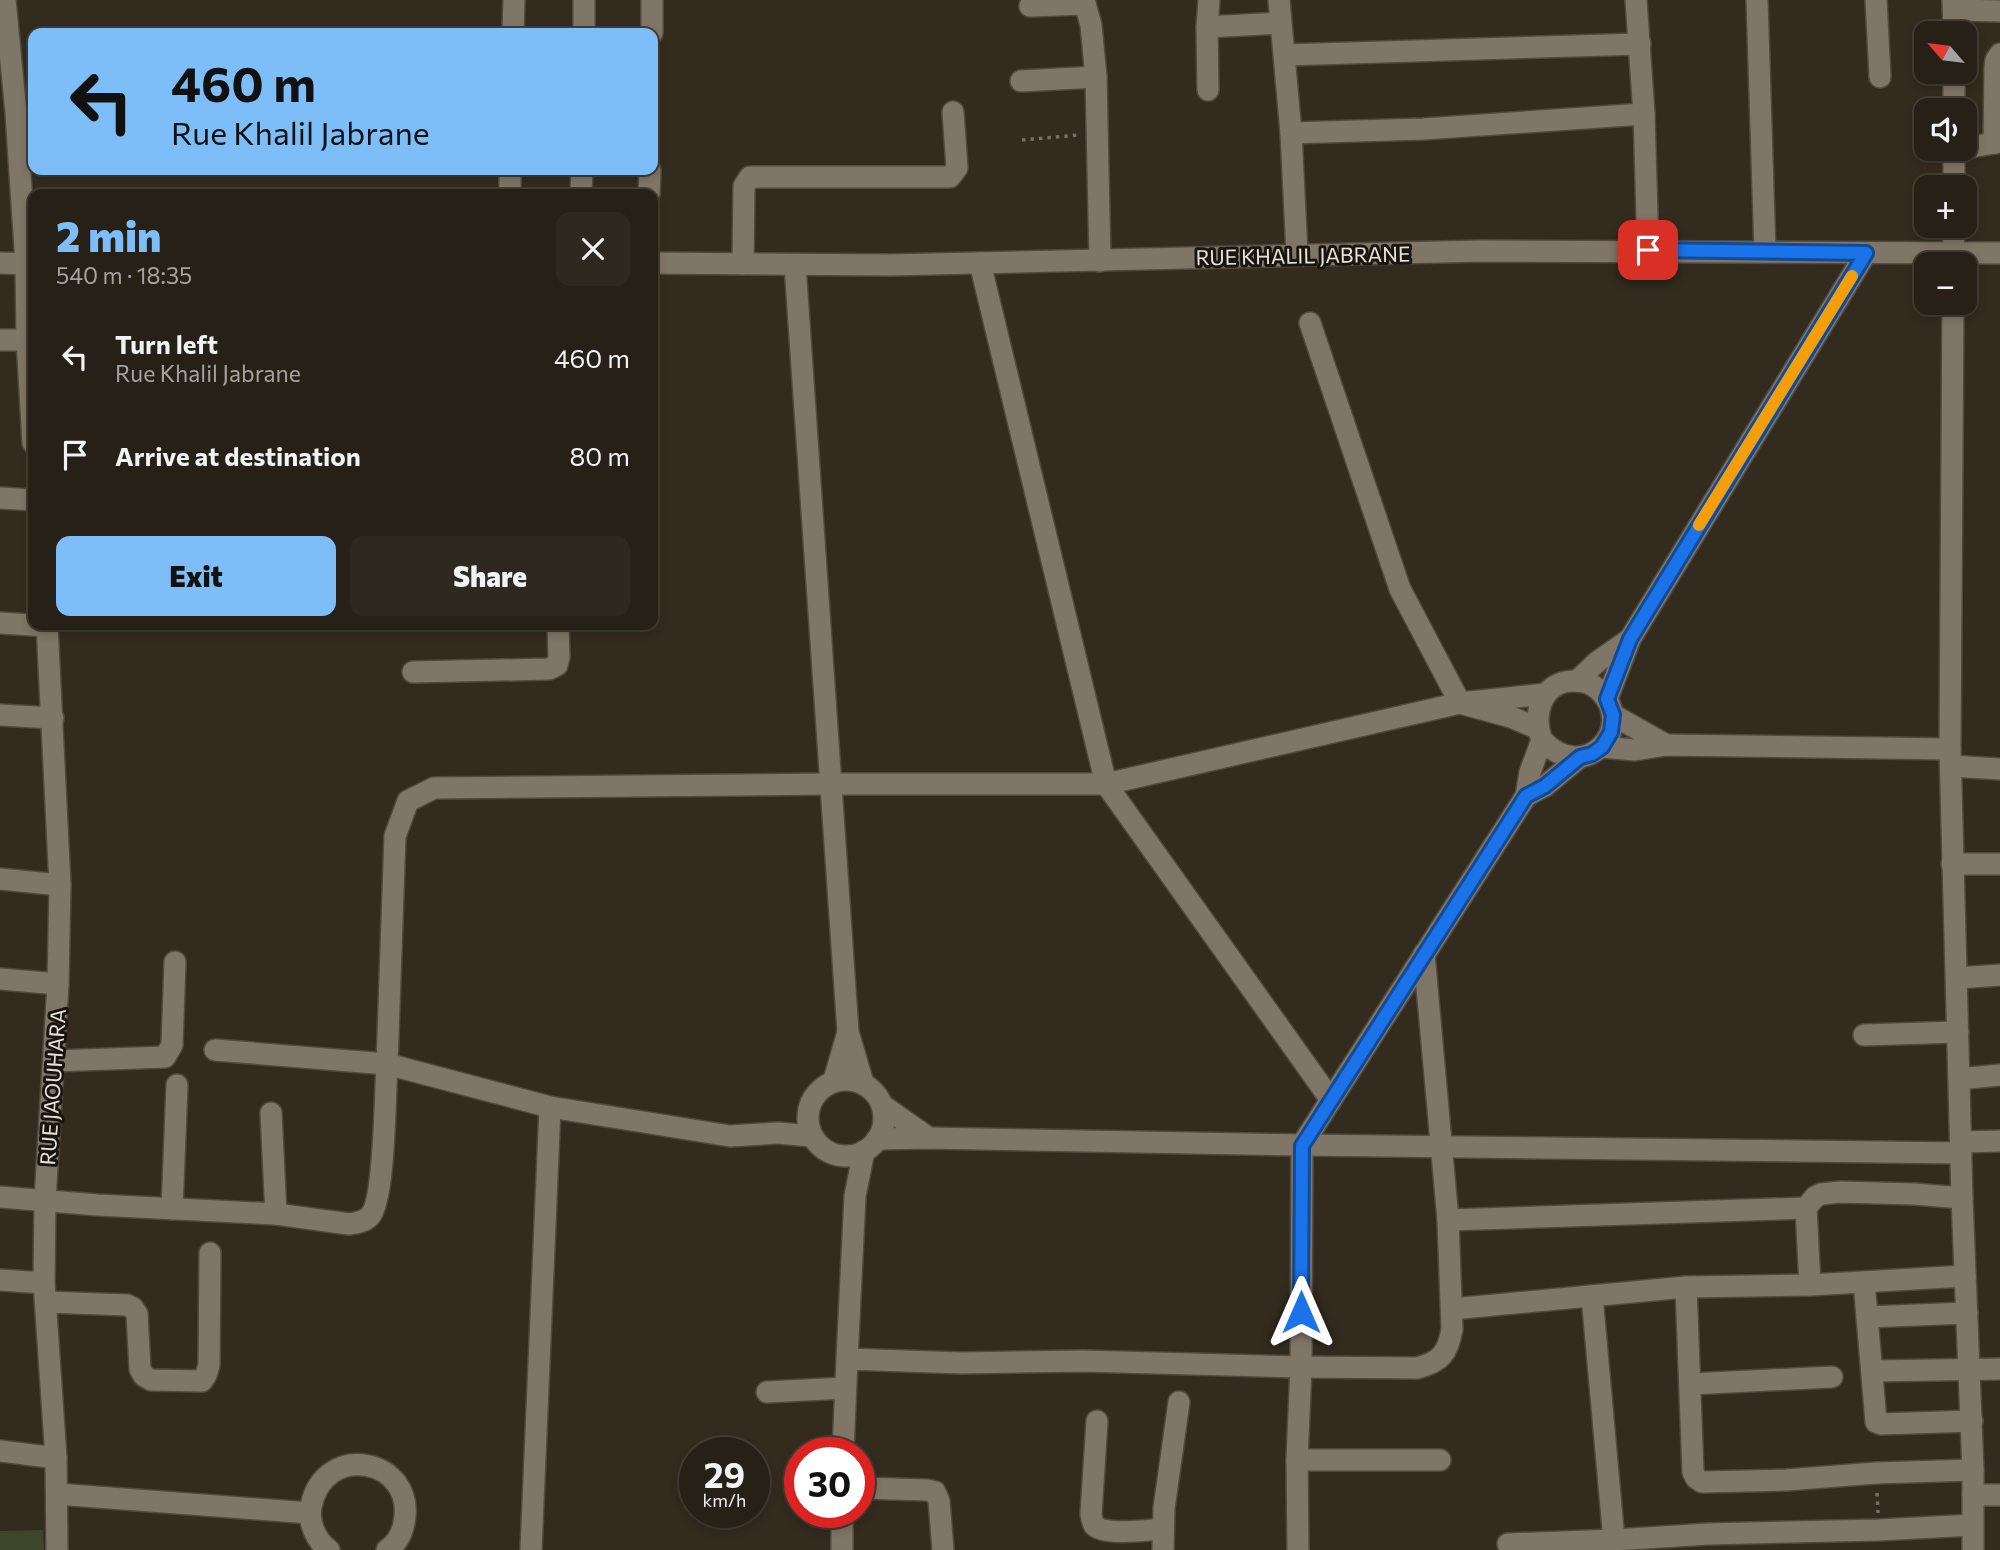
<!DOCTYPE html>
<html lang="en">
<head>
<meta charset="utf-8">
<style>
  :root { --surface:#262016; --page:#2e281f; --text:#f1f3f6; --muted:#a4a3a1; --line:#423e35; --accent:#7dbef9 }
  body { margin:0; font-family:Commissioner,sans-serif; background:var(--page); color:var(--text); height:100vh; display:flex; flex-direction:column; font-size:26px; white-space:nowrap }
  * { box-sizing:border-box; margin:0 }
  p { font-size:23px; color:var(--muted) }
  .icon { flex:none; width:38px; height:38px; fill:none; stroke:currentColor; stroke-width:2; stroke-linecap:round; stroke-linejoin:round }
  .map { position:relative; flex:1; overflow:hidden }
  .side { position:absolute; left:28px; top:189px; width:630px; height:441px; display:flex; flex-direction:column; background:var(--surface); border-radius:14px; box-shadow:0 4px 10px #0003,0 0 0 2px var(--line) }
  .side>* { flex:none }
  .hud { position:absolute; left:28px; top:28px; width:630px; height:147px; border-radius:14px; box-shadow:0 4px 10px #0003,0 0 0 2px var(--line); background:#7dbef9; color:#111; overflow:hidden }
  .needle { width:46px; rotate:298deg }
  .controls { position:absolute; left:1914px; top:21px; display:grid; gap:14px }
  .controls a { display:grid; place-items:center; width:63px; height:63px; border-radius:14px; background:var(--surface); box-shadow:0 4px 10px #0003,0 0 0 2px var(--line); font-size:35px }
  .speed { position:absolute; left:679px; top:1437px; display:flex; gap:14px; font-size:35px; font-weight:700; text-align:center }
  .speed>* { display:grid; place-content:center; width:91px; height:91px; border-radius:50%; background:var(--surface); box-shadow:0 4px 10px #0003,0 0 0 2px var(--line); line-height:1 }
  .speed small { font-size:18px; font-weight:400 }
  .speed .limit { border:10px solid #d22; background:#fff; color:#111 }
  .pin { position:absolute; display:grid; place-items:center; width:60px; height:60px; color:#fff; margin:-30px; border-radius:14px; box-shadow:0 4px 10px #0006 }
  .me { position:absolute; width:77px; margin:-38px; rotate:0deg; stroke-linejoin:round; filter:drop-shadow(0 0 5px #0008) }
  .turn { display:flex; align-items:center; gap:24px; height:147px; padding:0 28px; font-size:32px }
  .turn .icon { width:91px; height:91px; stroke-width:2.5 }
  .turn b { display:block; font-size:49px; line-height:60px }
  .round { display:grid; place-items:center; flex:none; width:74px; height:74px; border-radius:14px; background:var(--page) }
  .summary { display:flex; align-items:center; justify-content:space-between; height:119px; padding:0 28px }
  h1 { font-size:42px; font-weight:800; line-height:52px; color:var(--accent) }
  .action { display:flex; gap:14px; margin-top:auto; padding:14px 28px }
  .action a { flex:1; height:80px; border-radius:14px; background:var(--accent); color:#111; font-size:28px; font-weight:800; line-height:80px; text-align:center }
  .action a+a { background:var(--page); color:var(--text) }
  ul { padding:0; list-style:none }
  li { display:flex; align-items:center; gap:21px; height:98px; padding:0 28px }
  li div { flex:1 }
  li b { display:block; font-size:26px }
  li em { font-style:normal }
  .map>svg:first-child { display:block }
</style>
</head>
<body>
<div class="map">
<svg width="2000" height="1550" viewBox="0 0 2000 1550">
  <rect width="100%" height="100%" fill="#332b1e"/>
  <!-- green -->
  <polygon fill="#3b462a" points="43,1530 44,1550 0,1550 0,1531"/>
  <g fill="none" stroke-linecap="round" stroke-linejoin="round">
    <defs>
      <g id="minor">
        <polyline points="5,0 16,113 26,264 27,340 33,443"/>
        <polyline points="1084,0 1091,25 1096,77 1100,261"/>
        <polyline points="1279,0 1291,133 1297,254"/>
        <polyline points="1636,0 1644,114 1648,250"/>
        <polyline points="1757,0 1765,252"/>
        <polyline points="1876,0 1880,77"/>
        <polyline points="1953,0 1954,33"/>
        <polyline points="1030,6 1085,4"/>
        <polyline points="1954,10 2000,11"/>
        <polyline points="1207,27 1280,23"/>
        <polyline points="513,33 514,0"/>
        <polyline points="584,33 584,0"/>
        <polyline points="652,33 652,0"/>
        <polyline points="1285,55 1640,44"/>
        <polyline points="1954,72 1954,110"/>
        <polyline points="1021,81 1096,77"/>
        <polyline points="1208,90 1207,27 1209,0"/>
        <polyline points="1291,133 1423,129 1644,114"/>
        <polyline points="1994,143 1995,67 1996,60 2000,54"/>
        <polyline points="1965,148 2000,142"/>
        <polyline points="1954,187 1954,149"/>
        <polyline points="510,194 510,170"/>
        <polyline points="581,194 582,170"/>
        <polyline points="649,194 650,170"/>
        <polyline points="0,263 33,264"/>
        <polyline points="653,263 890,265 1482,251 2000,253"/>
        <polyline points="980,263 1106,784 1331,1100"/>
        <polyline points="743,264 744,186 750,177 950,177 957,168 953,112"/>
        <polyline points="1953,264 1954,226"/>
        <polyline points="795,265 848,1032 863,1083"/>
        <polyline points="1953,303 1950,749 1962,1198 1973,1470 1973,1550"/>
        <polyline points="1310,323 1400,589 1460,703 1511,717 1537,728"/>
        <polyline points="0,340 27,340"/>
        <polyline points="0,498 33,500"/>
        <polyline points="0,623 47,626"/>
        <polyline points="47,625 60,885 58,984 45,1200 44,1283 56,1458 57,1550"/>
        <polyline points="413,672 549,669 557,665 559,657 558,625"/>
        <polyline points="1577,681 1597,662 1630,639"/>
        <polyline points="1607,699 1630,639 1866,253"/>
        <polyline points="0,715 53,718"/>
        <polyline points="1613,715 1666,745"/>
        <polyline points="1602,747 1635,750 1666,745 1950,749"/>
        <polyline points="1951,766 2000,769"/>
        <polyline points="1526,796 1545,786 1580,757"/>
        <polyline points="1952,864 2000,864"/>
        <polyline points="0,879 60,885"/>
        <polyline points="1958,978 2000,975"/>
        <polyline points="0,979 58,984"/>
        <polyline points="1864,1035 1958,1032"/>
        <polyline points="54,1061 165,1057 172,1045 175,962"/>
        <polyline points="1959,1079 2000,1075"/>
        <polyline points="834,1080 848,1032"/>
        <circle cx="846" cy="1118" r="38"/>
        <polyline points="882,1105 929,1138"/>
        <polyline points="271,1113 276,1214"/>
        <polyline points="811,1136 778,1133 730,1136 550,1107 387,1064 395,836 408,801 434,788 831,784 1106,784 1460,703 1545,694"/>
        <polyline points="877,1139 929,1138 1302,1145 1961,1153"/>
        <polyline points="1961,1142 2000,1141"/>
        <path d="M 0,1197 L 98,1205 L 276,1214 L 349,1224 C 357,1223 364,1222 370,1216 C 385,1200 385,1091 387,1064 L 215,1050"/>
        <polyline points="172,1209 177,1085"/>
        <polyline points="1448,1220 1806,1208"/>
        <polyline points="0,1280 44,1283"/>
        <polyline points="1864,1282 1876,1422 1881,1424 1972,1421"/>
        <polyline points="1810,1285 1806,1208 1815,1197 1821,1194 1840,1192 1914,1194 1962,1198"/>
        <polyline points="1686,1287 1693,1472 1696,1478 1702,1482 1786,1480 1876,1473 1973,1470"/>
        <polyline points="1592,1296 1614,1540"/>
        <polyline points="46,1302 127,1305 133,1308 137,1314 140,1369 144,1376 151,1380 202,1381 206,1375 209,1365 210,1253"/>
        <polyline points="1452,1309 1686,1287 1810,1285 1965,1276"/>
        <polyline points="1867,1317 1967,1313"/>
        <polyline points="847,1359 855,1196 864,1151"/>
        <polyline points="1872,1371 2000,1369"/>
        <polyline points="1690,1384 1832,1377"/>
        <polyline points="767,1392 845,1388"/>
        <path d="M 1097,1421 L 1091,1514 C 1091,1516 1093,1523 1094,1525 C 1103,1536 1149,1530 1163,1529"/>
        <polyline points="0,1451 56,1458"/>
        <path d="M 843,1452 L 847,1359 L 961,1363 L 1083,1361 L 1301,1367 L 1417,1368 C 1441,1362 1448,1353 1452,1329 L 1448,1220 L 1424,954"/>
        <polyline points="1297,1460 1440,1460"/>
        <polyline points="859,1488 927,1490 935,1492 939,1501 943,1550"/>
        <polyline points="57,1494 310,1513"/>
        <polyline points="1973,1495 2000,1495"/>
        <polyline points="1508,1544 1614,1540 1708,1534 1879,1530 1972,1525"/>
        <path d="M 329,1550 C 316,1541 308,1522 311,1507 C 323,1440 417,1458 404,1523 C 402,1534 396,1544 387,1550"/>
        <polyline points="531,1550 550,1107"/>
        <polyline points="842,1550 842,1512"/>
        <polyline points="1163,1550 1164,1508 1179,1402"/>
        <path d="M 1298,1550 L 1297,1460 L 1301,1367 L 1302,1145 L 1526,796 L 1530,772 L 1542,740 C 1531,714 1543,680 1575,681 C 1584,681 1594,685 1600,691 C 1637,728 1585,786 1542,740"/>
      </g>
    </defs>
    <!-- minor casing -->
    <use href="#minor" stroke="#50493e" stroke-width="24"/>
    <!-- path -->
    <g stroke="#756e63" stroke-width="3.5" stroke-dasharray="3.5 5" stroke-linecap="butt">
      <polyline points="1022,140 1078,135"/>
      <polyline points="1877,1493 1878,1513"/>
    </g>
    <!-- minor -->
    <use href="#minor" stroke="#807667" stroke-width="21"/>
  </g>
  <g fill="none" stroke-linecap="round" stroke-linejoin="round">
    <defs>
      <polyline id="route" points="1301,1312 1302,1146 1526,796 1545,786 1580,757 1592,754 1602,747 1611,732 1613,715 1607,699 1630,639 1866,253 1648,250"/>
    </defs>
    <!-- route casing -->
    <use href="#route" stroke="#114b97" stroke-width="18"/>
    <!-- route -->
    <use href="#route" stroke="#1a73e8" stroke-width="12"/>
    <!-- slow -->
    <polyline stroke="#f59e0b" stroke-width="12" points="1699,525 1852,276"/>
  </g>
  <g text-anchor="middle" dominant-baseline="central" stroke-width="6" stroke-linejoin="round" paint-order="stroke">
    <!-- street labels -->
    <g font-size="21" fill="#e7e1d9" stroke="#18140e">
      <text transform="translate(1303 255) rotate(-1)">RUE KHALIL JABRANE</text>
      <text transform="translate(52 1087) rotate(-86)">RUE JAOUHARA</text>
    </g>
  </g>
</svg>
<div class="controls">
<a><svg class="needle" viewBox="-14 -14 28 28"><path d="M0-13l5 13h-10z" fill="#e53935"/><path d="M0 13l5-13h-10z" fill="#a4a3a1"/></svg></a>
<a><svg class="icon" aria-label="sound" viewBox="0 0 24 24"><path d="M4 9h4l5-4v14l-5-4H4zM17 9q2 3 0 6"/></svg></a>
<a>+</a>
<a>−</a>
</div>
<div class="speed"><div>29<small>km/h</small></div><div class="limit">30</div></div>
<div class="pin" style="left:1648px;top:250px;background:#d93025"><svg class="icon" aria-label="arrive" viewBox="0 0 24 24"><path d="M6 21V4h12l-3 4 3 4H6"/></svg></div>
<svg class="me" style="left:1301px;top:1312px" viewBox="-20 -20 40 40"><path d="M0-17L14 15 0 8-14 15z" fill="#1a73e8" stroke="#fff" stroke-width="4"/></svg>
<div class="hud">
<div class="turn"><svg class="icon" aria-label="left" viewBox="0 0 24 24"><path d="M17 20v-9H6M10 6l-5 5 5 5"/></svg><div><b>460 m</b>Rue Khalil Jabrane</div></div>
</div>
<section class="side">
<div class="summary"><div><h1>2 min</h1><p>540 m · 18:35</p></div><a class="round"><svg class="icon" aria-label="close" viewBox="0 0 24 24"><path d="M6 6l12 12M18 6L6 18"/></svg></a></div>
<ul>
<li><svg class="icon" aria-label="left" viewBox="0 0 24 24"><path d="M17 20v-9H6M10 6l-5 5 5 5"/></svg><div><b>Turn left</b><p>Rue Khalil Jabrane</p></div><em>460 m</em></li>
<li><svg class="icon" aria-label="arrive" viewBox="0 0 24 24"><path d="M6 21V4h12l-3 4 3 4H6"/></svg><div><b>Arrive at destination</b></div><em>80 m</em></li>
</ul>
<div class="action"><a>Exit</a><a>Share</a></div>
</section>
</div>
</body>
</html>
